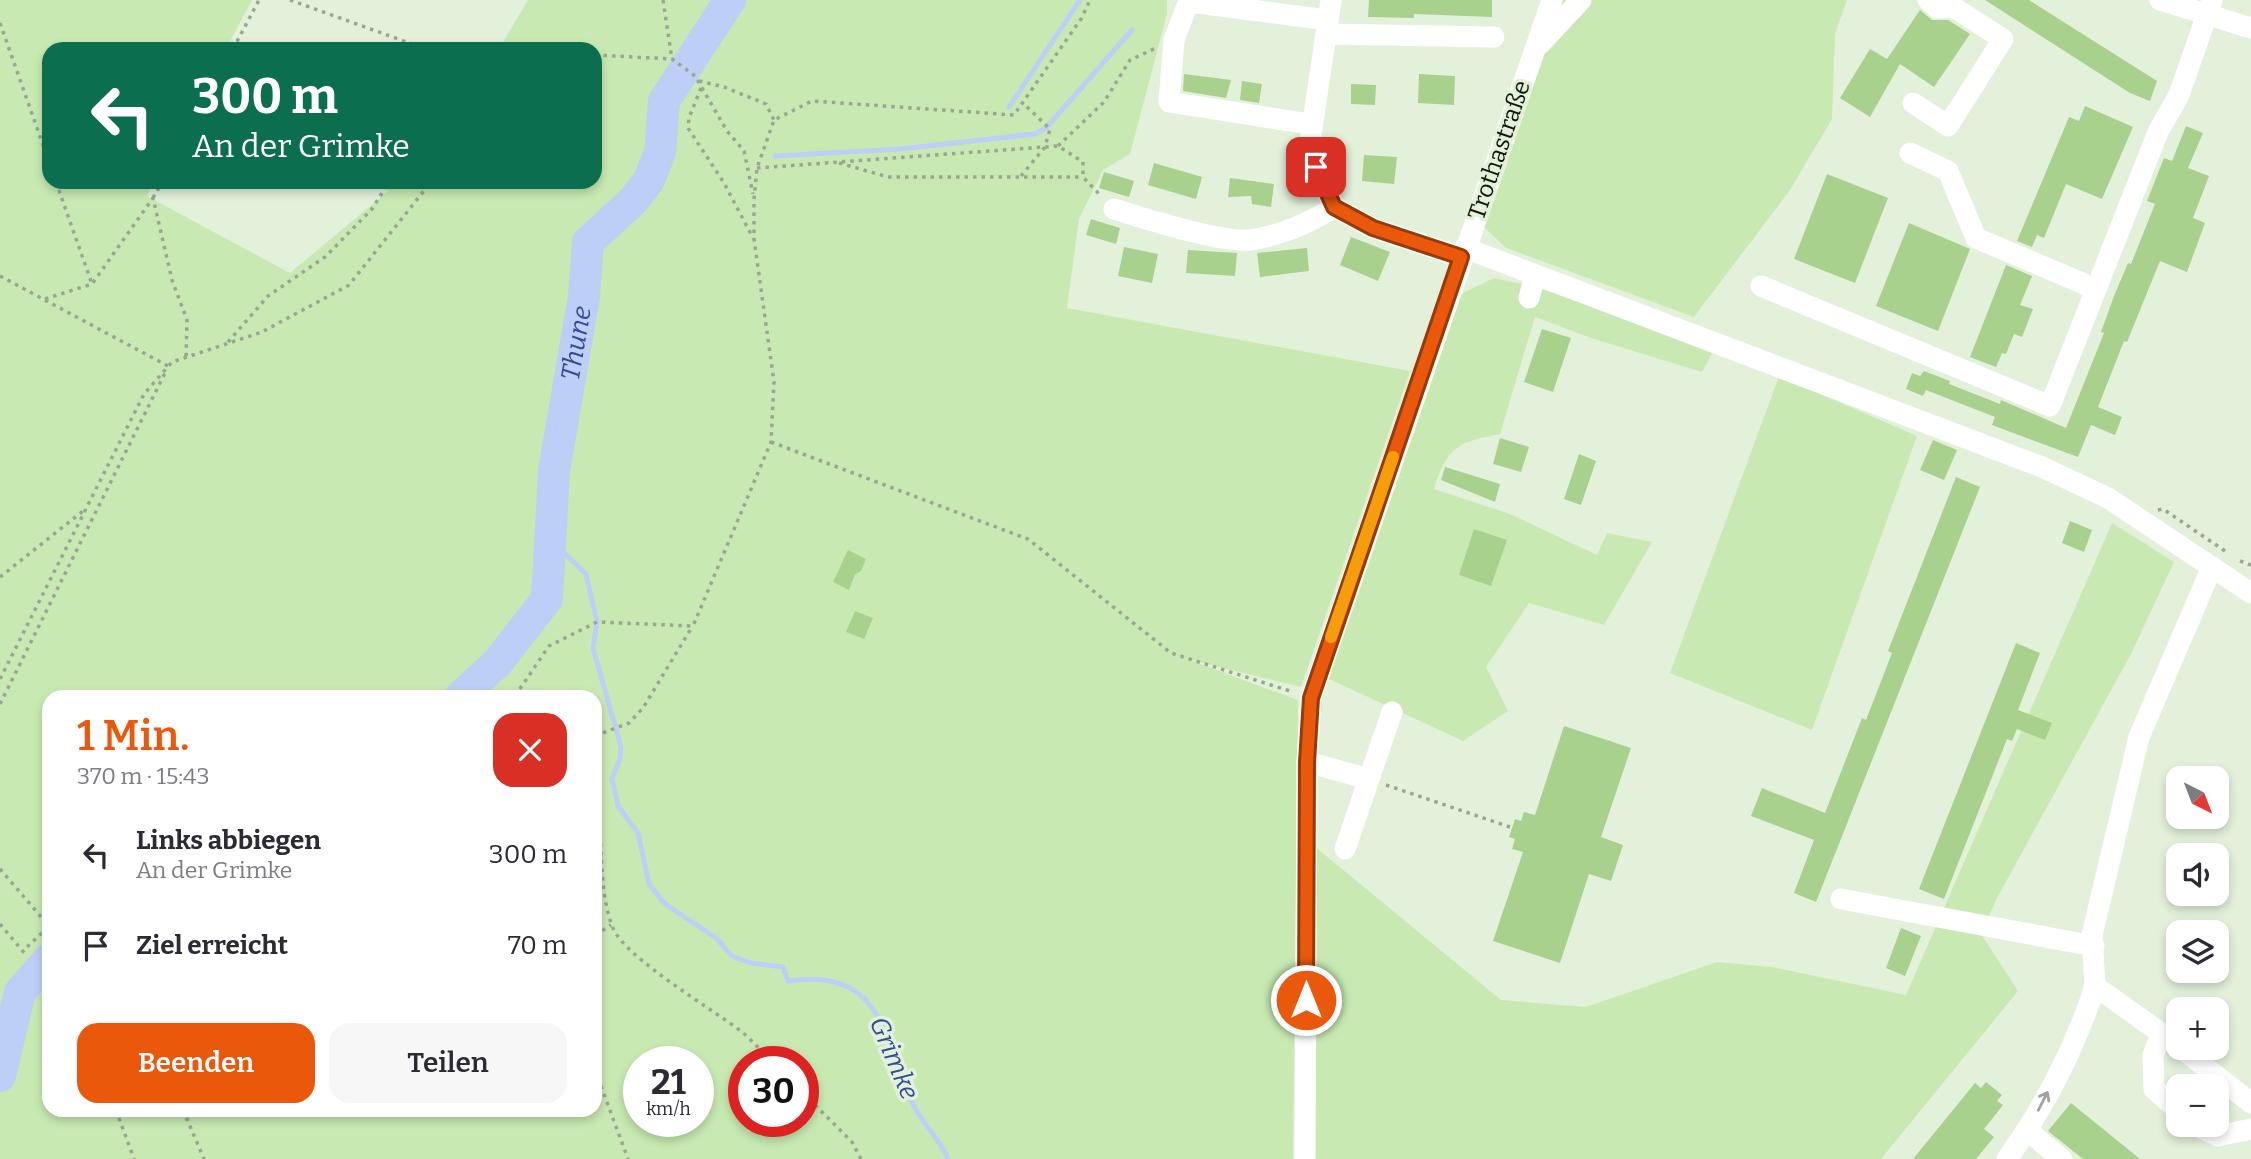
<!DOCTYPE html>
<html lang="de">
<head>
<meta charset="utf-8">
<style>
  :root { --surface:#fff; --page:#f7f7f7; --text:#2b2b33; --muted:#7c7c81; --accent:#ea580c }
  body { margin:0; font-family:Bitter,serif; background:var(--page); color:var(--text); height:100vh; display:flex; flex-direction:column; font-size:26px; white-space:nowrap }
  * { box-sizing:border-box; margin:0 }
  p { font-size:23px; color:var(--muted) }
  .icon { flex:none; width:38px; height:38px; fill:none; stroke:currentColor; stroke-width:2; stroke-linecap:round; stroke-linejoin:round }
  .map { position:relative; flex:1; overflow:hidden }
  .drawer { position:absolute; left:42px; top:690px; width:560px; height:427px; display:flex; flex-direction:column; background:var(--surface); border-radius:21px; box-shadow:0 4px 10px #0003 }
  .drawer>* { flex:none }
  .top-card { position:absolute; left:42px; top:42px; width:560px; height:147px; border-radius:21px; box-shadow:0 4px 10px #0003; background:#0b6e4f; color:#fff; overflow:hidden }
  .needle { width:46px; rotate:138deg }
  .tools { position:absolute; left:2166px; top:766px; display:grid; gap:14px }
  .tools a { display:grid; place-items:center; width:63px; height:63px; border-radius:14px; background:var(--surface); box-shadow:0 4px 10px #0003; font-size:35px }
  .speed { position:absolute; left:623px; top:1046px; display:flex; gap:14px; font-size:35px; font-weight:700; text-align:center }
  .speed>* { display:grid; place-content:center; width:91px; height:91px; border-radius:50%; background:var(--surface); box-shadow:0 4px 10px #0003; line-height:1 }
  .speed small { font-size:18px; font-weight:400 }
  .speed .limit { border:10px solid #d22; background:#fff; color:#111 }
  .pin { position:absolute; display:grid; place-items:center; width:60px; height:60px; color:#fff; margin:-30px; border-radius:14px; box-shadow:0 4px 10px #0006 }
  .me { position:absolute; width:77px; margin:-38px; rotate:0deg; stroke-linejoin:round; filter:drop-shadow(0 0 5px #0008) }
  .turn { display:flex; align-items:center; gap:24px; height:147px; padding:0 35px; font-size:32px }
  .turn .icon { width:91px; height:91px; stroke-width:2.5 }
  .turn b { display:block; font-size:49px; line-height:60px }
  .round { display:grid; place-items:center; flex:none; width:74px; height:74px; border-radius:21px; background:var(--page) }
  .headline { display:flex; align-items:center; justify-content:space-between; height:119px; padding:0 35px }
  h1 { font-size:42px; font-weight:600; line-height:52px; color:var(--accent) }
  .cta { display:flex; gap:14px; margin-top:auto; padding:14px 35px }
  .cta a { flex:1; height:80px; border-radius:21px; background:var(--accent); color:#fff; font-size:28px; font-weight:600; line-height:80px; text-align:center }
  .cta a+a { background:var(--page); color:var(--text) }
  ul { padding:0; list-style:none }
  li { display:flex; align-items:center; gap:21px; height:91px; padding:0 35px }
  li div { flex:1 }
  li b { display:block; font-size:26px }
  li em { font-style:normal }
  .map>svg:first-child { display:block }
</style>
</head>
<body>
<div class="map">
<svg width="2251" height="1159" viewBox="0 0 2251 1159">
  <rect width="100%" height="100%" fill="#e3f1db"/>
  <!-- green -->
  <g fill="#c8eab2" fill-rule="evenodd">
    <path d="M 0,0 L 252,0 L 226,49 L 49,49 L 49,182 L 154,182 L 147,196 L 290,273 L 387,192 L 393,182 L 595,182 L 595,49 L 499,49 L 528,0 L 1167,0 L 1167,14 L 1130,154 L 1103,170 L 1079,219 L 1067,308 L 1410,371 L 1301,687 L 1187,659 L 1298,700 L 1293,1159 L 0,1159 ZM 49,696 L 595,696 L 595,1110 L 49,1110 ZM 639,1062 L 698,1062 L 698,1122 L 639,1122 ZM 744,1062 L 803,1062 L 803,1122 L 744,1122 Z"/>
    <polygon points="1561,0 1847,0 1835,34 1832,119 1790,190 1694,317 1506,248 1482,225"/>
    <path d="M 1494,278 L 1532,286 L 1715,348 L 1702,372 L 1591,338 L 1535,317 L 1500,434 C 1459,442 1447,446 1434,489 L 1510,514 L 1597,555 L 1607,533 L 1652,542 L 1604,625 L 1529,603 L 1486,667 L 1508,711 L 1463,741 L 1327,678 L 1398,477 L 1404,478 L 1398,476 L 1459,295 Z"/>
    <polygon points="1779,376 1917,436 1812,730 1670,673"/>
    <polygon points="2112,523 2174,562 2131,654 1997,898 1981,934 2018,991 1881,1159 1314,1159 1313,845 1501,1000 1586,1007 1717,962 1772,967 1906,995"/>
  </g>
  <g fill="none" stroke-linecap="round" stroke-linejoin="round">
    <!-- stream -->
    <g stroke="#bdcef7" stroke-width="5">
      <polyline points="1009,107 1080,0"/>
      <polyline points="775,156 900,149 1035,134 1046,128 1132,30"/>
      <path d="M 549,538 L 586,574 L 597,622 L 593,648 L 621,747 L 620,759 L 612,778 L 618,806 L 638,833 L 649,884 L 665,904 L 716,938 L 732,956 L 750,963 L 783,967 L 788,981 C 889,966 882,1046 916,1110 C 926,1127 940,1140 948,1159"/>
    </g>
    <!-- river -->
    <g stroke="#bdcef7" stroke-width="32">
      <path id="s1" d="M 461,696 L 497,663 L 547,599 L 554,471 L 584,296 L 588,242 L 633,201 L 649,180 L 660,152 L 664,101 L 730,0"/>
      <polyline points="0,1076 20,992 49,959"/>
    </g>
  </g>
  <!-- building -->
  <g fill="#a8d18d">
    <polygon points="1369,0 1492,0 1492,17 1414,14 1414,18 1368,17"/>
    <polygon points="1985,0 2029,0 2157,81 2150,101 2130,93"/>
    <polygon points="1920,10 1932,20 1948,20 1970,34 1934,87 1900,64 1870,117 1840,98 1870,49 1887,59"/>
    <polygon points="1184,74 1231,80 1226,98 1183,91"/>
    <polygon points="1419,74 1455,76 1454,105 1418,103"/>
    <polygon points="1242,81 1262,84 1259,103 1240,100"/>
    <polygon points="1351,84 1376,85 1375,105 1351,104"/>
    <polygon points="2085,106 2133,127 2102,199 2066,184 2044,238 2037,235 2032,247 2017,241 2069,117 2079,121"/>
    <polygon points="2186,126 2203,133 2188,168 2209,176 2193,218 2205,223 2187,272 2160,261 2127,342 2124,341 2098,407 2122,417 2115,435 2091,425 2078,457 1992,425 1995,417 1926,390 1923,396 1906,389 1912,373 1920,376 1924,371 1950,381 1949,384 2000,404 2001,400 2066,428 2104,333 2101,332 2114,296 2128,263 2131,264 2155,204 2147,201 2164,158 2172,161"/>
    <polygon points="1364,155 1397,157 1394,184 1362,181"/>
    <polygon points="1154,163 1202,177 1196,199 1148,185"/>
    <polygon points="1104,172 1134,181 1129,197 1099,188"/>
    <polygon points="1827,174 1888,198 1855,283 1794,259"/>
    <polygon points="1230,178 1274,184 1271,207 1252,204 1251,196 1228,197"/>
    <polygon points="1091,219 1120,228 1116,244 1086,235"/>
    <polygon points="1909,223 1970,249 1938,331 1876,306"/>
    <polygon points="1351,237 1390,252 1378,281 1340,265"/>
    <polygon points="1124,247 1158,254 1152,283 1118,276"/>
    <polygon points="1307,248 1309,271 1260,277 1257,253"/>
    <polygon points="1188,250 1237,253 1235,276 1186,273"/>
    <polygon points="2006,265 2032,276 2020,305 2033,309 2022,337 2014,334 2006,354 2002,353 1996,367 1970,357"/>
    <polygon points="1542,329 1571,338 1553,392 1524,382"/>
    <polygon points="1500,438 1529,447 1521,472 1493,464"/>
    <polygon points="1933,440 1957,450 1944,480 1920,470"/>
    <polygon points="1579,454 1596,461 1581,505 1564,499"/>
    <polygon points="1445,467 1500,484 1495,502 1441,480"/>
    <polygon points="1956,477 1980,487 1816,902 1794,893 1814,840 1751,816 1762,788 1825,813 1862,718 1866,720 1892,653 1888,651"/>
    <polygon points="2070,521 2092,530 2084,552 2062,543"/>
    <polygon points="1474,529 1507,540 1491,586 1459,575"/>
    <polygon points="848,550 866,559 861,571 855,574 849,590 833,582"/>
    <polygon points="855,611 873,618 864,639 846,632"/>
    <polygon points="2016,643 2040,653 2018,710 2052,723 2045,740 2017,729 2012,741 2007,739 1944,899 1919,889"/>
    <polygon points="1564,726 1631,748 1601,837 1623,845 1611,881 1589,874 1560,963 1493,941 1523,852 1512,849 1515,839 1509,837 1515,819 1521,821 1524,812 1535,815"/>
    <polygon points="1901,928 1921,936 1905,976 1886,968"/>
    <polygon points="1986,1082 2002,1095 1997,1101 2003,1105 1984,1129 1994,1137 1976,1159 1913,1159 1975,1083 1981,1088"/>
    <polygon points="2071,1103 2140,1159 2083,1159 2048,1131"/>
  </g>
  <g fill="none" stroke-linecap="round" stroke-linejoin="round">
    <!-- path -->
    <g stroke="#9aa594" stroke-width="3.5" stroke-dasharray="3.5 5" stroke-linecap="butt">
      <polyline points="290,0 426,49"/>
      <polyline points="663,0 672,59"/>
      <polyline points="0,23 49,162"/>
      <polyline points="233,49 259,0"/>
      <polyline points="595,55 672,59 695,76 727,131 744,151 753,194"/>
      <polyline points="699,81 724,87 766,104 774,120"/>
      <polyline points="701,88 689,118 688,128 724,183 753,238"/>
      <polyline points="1058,146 1104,102 1130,60 1156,48"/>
      <polyline points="839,163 888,177 1083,177"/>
      <polyline points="757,168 1058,146 1083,162 1083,177 1101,196"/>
      <polyline points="1021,176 1045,147 1050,129 1024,104"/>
      <polyline points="56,182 92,284"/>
      <polyline points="153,198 162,182"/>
      <polyline points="0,276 168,366"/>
      <polyline points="45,299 92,284 153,198 172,280 187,320 186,358"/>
      <polyline points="228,342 268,296 325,257 372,209 389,182"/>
      <polyline points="771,442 1028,539 1171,653 1293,692"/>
      <polyline points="2158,510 2163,509 2225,551"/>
      <polyline points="2240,561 2251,565"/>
      <polyline points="0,577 83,511"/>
      <polyline points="0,679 144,394 172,362 262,332 349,285 431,182"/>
      <polyline points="515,696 549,646 597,622 693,626 771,442 774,382 754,239 754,199 757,168 774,120 812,101 1014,115 1081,19 1090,0"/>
      <polyline points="0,704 166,371"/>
      <polyline points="595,736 629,723 643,708 692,627"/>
      <polyline points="1386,785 1510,827"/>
      <path d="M 595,801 C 605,843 597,888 613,928 C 625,958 714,1010 742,1032 C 753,1041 762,1052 772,1062"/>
      <polyline points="0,869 49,926 23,951"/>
      <polyline points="0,924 26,955"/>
      <polyline points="595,935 611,925"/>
      <polyline points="595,1070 628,1159"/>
      <polyline points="803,1093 852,1142 861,1159"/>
      <polyline points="116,1110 134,1159"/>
      <polyline points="183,1110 204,1159"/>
    </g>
    <!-- minor -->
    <g stroke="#fff" stroke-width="21">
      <polyline points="1189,0 1174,40 1169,102 1310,124"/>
      <polyline points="1331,0 1310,142 1316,167 1334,207 1373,228 1461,257"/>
      <polyline points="2160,0 2251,28"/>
      <polyline points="1189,2 1328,20"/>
      <polyline points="1326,34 1494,37"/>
      <polyline points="1540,44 1581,0"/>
      <polyline points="1913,103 1948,126 2003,39 1953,7 1937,8 1928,0"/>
      <polyline points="1910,153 1948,171 1976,238 2096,289"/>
      <path d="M 1114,209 C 1141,218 1223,243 1250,240 C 1279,236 1310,223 1334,207"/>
      <polyline points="1465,248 2042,467 2108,498 2251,593"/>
      <polyline points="1761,286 2050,406 2158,132 2179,95 2212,0"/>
      <polyline points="1529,298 1535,275"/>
      <polyline points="1307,762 1369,779"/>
      <polyline points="1345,849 1392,712"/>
      <polyline points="1841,899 2094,946"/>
      <polyline points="2162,1033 2153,1055 2154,1089 2179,1111"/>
      <polyline points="2179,1046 2095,986 2092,935 2139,737 2212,567"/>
      <polyline points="2181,1048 2251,1103"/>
      <polyline points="2195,1125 2218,1136 2251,1129"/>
      <polyline points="2028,1131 2062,1159"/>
      <polyline points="1305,1159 1307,762 1311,698 1552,0"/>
      <path d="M 2007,1159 C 2044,1108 2076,1046 2095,986"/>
    </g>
  </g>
  <!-- one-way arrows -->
  <defs><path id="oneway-shaft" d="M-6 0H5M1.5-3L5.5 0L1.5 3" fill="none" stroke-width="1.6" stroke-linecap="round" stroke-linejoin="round" transform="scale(1.75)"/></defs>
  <use stroke="#9fa19e" href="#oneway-shaft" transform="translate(2043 1101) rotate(-63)"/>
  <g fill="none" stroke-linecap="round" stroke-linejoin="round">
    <defs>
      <polyline id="route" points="1306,1000 1307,762 1311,698 1461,257 1373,228 1334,207 1316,167"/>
    </defs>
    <!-- route casing -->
    <use href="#route" stroke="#983908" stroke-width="18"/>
    <!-- route -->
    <use href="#route" stroke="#ea580c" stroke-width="12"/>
    <!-- slow -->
    <polyline stroke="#f59e0b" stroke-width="12" points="1331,637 1393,457"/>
  </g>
  <g text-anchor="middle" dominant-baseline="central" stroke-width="7" stroke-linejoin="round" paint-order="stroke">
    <!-- street labels -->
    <g font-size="24" fill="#10150d" stroke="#e3f1db">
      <text transform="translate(1499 150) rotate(-71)">Trothastraße</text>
    </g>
    <!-- water labels -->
    <g font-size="26" font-style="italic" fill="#324a98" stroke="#e3f1db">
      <text stroke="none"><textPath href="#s1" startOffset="388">Thune</textPath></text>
      <text transform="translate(894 1058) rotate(67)">Grimke</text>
    </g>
  </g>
</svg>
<div class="tools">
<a><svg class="needle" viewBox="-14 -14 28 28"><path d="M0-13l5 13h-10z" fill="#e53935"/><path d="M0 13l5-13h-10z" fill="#7c7c81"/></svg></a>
<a><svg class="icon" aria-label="sound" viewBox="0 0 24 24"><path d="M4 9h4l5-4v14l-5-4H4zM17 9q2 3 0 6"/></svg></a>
<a><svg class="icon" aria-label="layers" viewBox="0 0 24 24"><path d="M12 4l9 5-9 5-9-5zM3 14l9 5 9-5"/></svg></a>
<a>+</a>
<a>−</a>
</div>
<div class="speed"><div>21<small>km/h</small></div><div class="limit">30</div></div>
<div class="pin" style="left:1316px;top:167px;background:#d93025"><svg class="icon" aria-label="arrive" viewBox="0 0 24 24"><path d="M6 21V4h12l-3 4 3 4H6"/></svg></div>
<svg class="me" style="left:1306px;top:1000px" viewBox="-20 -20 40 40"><circle r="17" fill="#ea580c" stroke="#fff" stroke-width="3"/><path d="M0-11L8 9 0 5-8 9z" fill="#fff"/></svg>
<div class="top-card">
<div class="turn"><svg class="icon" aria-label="left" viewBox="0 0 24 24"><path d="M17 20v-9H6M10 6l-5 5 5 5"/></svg><div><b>300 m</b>An der Grimke</div></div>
</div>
<section class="drawer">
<div class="headline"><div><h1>1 Min.</h1><p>370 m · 15:43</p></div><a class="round" style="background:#d93025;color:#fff"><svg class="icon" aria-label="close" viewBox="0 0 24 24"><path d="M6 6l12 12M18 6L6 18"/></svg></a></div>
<ul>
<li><svg class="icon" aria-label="left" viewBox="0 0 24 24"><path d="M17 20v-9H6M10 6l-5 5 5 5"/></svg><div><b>Links abbiegen</b><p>An der Grimke</p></div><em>300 m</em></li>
<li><svg class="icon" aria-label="arrive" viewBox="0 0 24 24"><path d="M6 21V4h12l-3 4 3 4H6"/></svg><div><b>Ziel erreicht</b></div><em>70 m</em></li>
</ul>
<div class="cta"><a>Beenden</a><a>Teilen</a></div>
</section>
</div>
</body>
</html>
